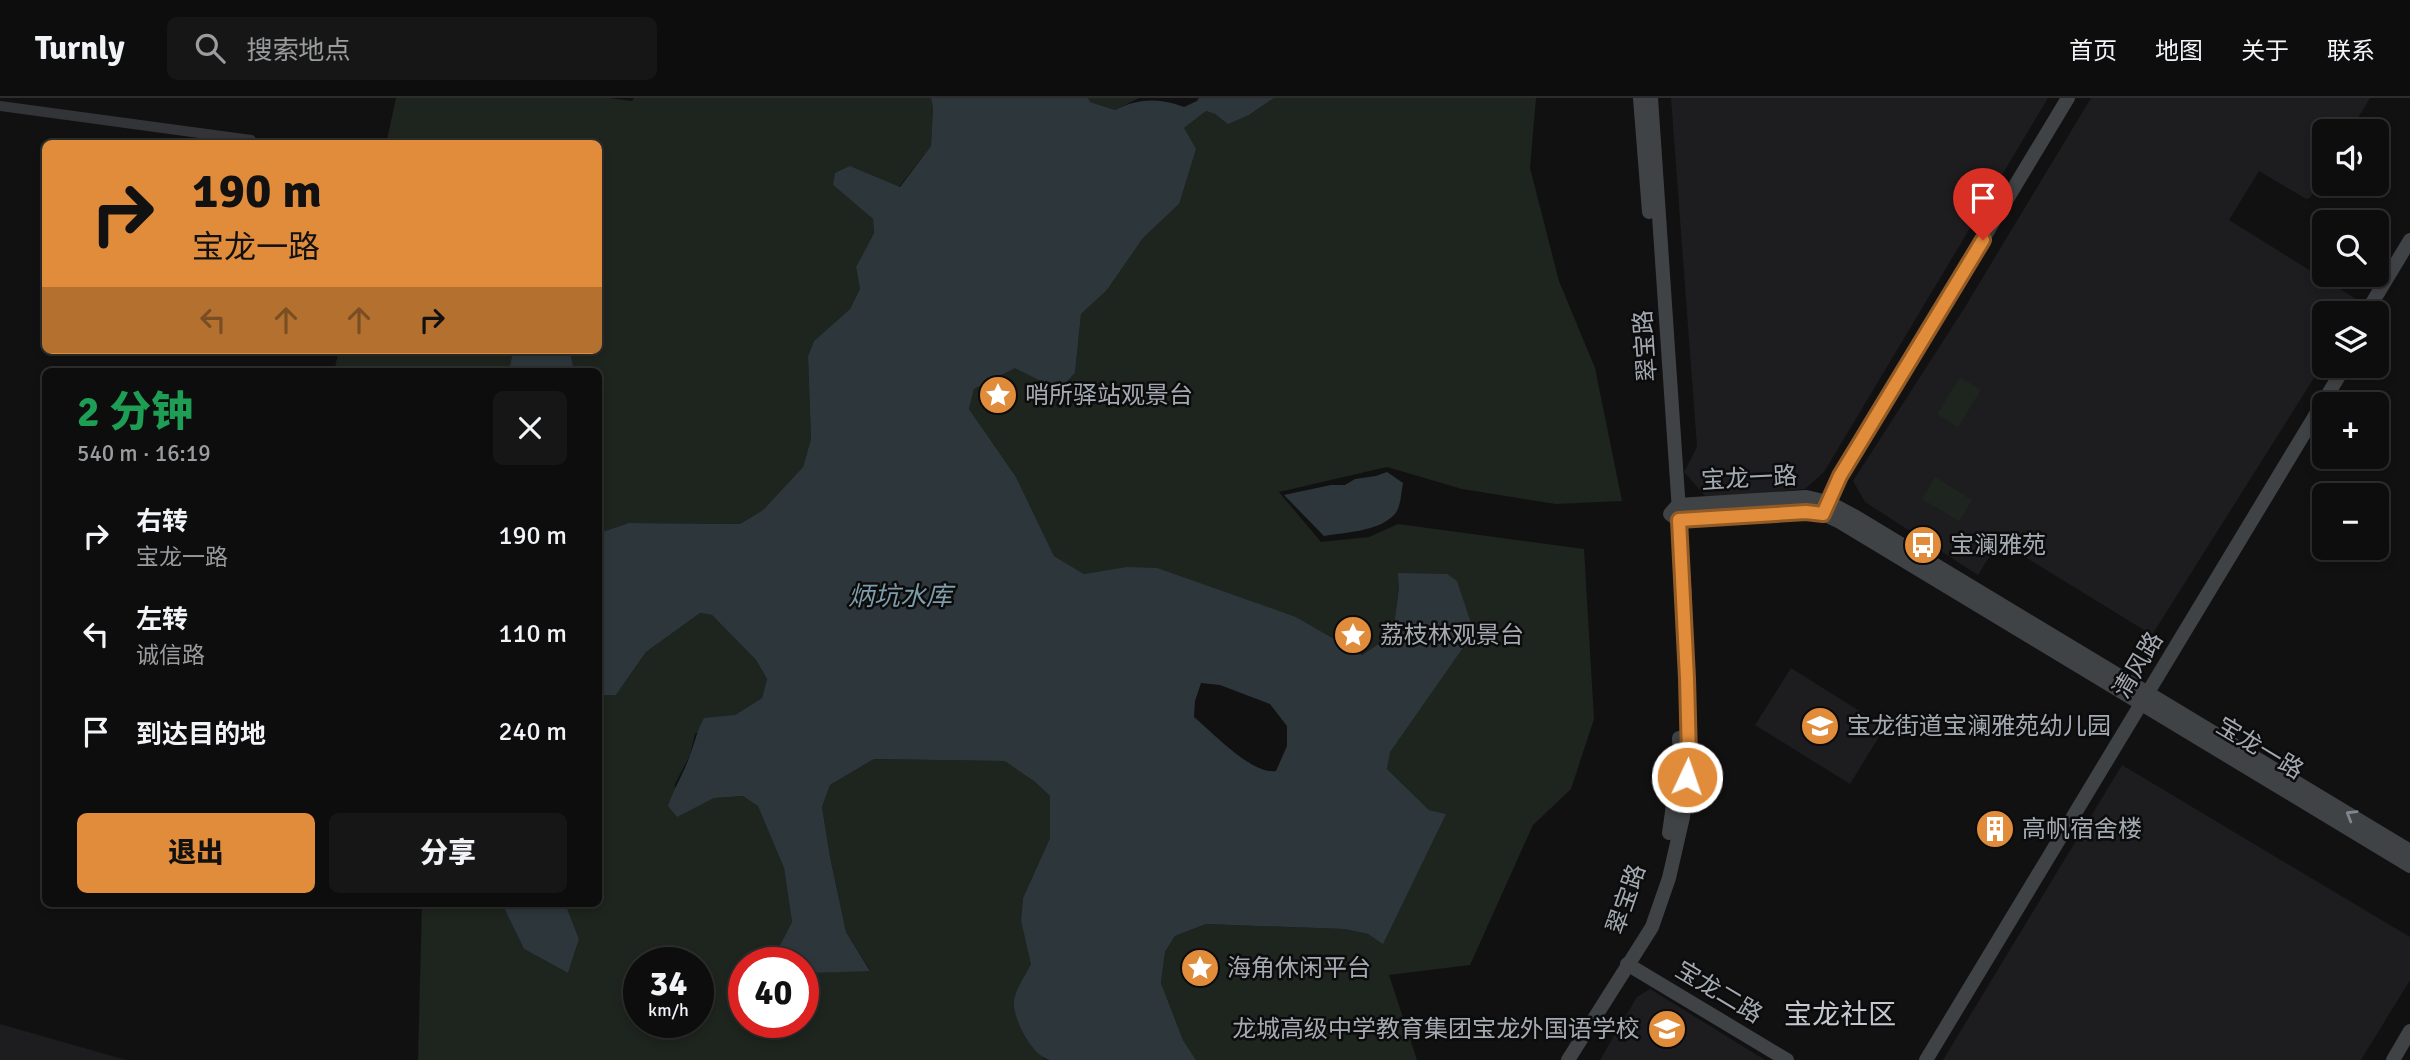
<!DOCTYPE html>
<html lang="zh">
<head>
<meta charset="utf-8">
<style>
  :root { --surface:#0d0d0e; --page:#161617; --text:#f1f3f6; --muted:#9a9c9e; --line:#2d2d2e; --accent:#e18c3a }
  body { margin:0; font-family:Signika,"Noto Sans SC",sans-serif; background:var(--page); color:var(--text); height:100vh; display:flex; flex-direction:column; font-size:26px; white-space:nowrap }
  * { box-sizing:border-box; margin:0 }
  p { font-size:23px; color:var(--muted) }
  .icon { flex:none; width:38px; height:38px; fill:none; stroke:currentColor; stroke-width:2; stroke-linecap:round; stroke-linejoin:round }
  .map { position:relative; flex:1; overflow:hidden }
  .drawer { position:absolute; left:42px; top:270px; width:560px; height:539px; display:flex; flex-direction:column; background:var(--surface); border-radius:10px; box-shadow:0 4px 10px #0003,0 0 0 2px var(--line) }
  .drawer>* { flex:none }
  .top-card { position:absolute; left:42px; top:42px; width:560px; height:214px; border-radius:10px; box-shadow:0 4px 10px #0003,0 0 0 2px var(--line); background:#e18c3a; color:#111; overflow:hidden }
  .buttons { position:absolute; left:2312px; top:21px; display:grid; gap:14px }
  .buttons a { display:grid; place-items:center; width:77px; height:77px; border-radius:10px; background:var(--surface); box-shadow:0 4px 10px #0003,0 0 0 2px var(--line); font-size:35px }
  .speed { position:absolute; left:623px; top:849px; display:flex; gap:14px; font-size:35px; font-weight:700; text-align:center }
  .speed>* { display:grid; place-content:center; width:91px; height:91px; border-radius:50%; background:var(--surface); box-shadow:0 4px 10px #0003,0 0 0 2px var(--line); line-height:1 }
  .speed small { font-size:18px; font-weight:400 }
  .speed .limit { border:10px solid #d22; background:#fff; color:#111 }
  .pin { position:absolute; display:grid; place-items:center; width:60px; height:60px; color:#fff; margin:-72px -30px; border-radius:50% 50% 50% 0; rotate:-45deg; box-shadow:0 0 7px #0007 }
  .pin .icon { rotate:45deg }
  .me { position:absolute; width:77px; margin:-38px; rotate:3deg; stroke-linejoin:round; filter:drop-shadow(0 0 5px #0008) }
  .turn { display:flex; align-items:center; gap:24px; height:147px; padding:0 35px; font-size:32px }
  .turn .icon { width:91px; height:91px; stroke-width:2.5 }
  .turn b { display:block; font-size:49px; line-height:60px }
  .lanes { display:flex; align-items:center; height:66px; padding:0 35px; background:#0003; justify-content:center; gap:35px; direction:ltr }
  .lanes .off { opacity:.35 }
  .round { display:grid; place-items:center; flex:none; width:74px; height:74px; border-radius:10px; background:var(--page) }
  .summary { display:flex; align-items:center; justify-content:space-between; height:119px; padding:0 35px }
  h1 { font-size:42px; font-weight:800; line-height:52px; color:#1e9e55 }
  .button { display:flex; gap:14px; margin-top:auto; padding:14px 35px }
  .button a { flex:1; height:80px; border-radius:10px; background:var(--accent); color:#111; font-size:28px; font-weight:800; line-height:80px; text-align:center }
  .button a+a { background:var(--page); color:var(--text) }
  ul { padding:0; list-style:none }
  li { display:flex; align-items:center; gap:21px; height:98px; padding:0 35px }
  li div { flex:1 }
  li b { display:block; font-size:26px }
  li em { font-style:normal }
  header { display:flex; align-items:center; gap:42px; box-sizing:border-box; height:98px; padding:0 35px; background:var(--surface); border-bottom:2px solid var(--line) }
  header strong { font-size:33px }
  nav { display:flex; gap:38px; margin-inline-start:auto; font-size:24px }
  .search { width:490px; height:63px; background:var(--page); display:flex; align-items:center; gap:18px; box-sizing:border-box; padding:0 24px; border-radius:10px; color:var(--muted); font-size:26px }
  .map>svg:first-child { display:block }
</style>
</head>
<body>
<header>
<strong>Turnly</strong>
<div class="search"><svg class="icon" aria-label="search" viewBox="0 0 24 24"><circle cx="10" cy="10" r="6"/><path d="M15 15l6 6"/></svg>搜索地点</div>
<nav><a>首页</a><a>地图</a><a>关于</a><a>联系</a></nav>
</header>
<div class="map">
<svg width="2410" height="962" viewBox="0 0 2410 962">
  <rect width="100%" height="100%" fill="#111112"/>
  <!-- built -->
  <g fill="#1d1d1f">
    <polygon points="1671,0 2048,0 1824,374 1805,391 1707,400 1684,374 1697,349"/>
    <polygon points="2091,0 2370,0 2350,33 2324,33 2324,77 2310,100 2306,101 2259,73 2229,122 2361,204 2354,215 2324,215 2324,264 2152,537 1999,443 1978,477 1865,404 1853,383 1965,209"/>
    <polygon points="1791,570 1885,629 1850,686 1755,627"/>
    <polygon points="2122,667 2410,839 2410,882 2361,962 1943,962"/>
    <polygon points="1650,891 1765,962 1600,962 1637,899"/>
    <polygon points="0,926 126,962 0,962"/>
  </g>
  <!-- green -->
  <g fill="#1e241e" fill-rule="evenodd">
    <polygon points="396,0 610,0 632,3 634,0 931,0 933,10 931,48 899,89 850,68 833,87 873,121 874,135 856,169 860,191 850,211 814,243 808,258 811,341 803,369 763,412 740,426 629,425 599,435 598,273 574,273 570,252 598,252 598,46 386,46"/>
    <polygon points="1088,0 1139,0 1115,12 1090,4"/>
    <polygon points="1274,0 1536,0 1530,70 1559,183 1595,270 1622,403 1556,406 1462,391 1387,369 1279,394 1321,444 1369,439 1398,426 1584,451 1594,621 1571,691 1533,727 1470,867 1389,877 1417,962 1196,962 1183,942 1161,885 1165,854 1175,838 1206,826 1344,831 1368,836 1383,845 1445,716 1429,712 1387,671 1389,654 1474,534 1399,489 1393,536 1362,557 1296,519 1126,469 1084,476 1054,458 1016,379 969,311 974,291 1015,269 1059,291 1075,275 1081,216 1107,192 1143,140 1179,106 1184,30 1206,13 1215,16 1228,25 1249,17"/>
    <polygon points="339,252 513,252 509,273 334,273"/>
    <polygon points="1960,279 1981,292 1958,329 1937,316"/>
    <polygon points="1935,379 1972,402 1959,423 1922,401"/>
    <path d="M 700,515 L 712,517 L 756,562 L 767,581 L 762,600 L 735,617 L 695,636 L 690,657 L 675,686 L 677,718 L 714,700 L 743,698 L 758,707 L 784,770 L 792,824 L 778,851 L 778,863 L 782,864 L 744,864 L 744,924 L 803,924 L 803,872 L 812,875 L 870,872 L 846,834 L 830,759 L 822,709 L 830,687 L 874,661 L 1006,663 L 1035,684 L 1050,698 L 1050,740 L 1023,800 L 1021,823 L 1032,866 L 1015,899 L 1044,961 L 1050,962 L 418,962 L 422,805 L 497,805 L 504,810 L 524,851 L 568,875 L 579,841 L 565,805 L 598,805 L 599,597 L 616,597 L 646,554 ZM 639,864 L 698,864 L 698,924 L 639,924 Z"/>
  </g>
  <!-- water -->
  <g fill="#2d373b" fill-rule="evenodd">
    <path d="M 931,0 L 1088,0 L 1090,4 L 1115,12 C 1139,0 1161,0 1184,9 L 1197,3 L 1199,0 L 1274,0 L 1249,17 L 1228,26 L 1215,16 L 1206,13 L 1184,30 L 1196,51 L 1179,106 L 1143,140 L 1107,192 L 1081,216 L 1075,275 L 1059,292 L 1015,270 L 974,291 L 969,311 L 1016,379 L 1054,458 L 1084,476 L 1126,469 L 1157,470 L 1296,519 L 1362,557 L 1393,536 L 1399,489 L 1398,475 L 1447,476 L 1457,483 L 1474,534 L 1390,654 L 1387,671 L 1429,712 L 1446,716 L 1383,846 L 1368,836 L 1344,831 L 1206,826 L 1175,838 L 1165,854 L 1161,885 L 1183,942 L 1196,962 L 1050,962 C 1032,958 1012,920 1014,902 C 1016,890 1026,877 1031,866 L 1021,823 L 1023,800 L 1050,740 L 1050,698 L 1035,684 L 1005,663 L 874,661 L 830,687 L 822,709 L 830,759 L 846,834 L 870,873 L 812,875 L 803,872 L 803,864 L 778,863 L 778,851 L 792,824 L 784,770 L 758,708 L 743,698 L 714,700 L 677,719 L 668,708 C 674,690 684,675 690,657 C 695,644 697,633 704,620 L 735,617 L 762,600 L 767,581 L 756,562 L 712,517 L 700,515 L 646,554 L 616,597 L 599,597 L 599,435 L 629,425 L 740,426 L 763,412 L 803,369 L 811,341 L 808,258 L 814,243 L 850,211 L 860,191 L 856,169 L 874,135 L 873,121 L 833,87 L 835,75 L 850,68 L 900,89 L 931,48 L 933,10 ZM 1201,585 L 1220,587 L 1270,606 L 1287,628 L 1287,648 L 1276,673 C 1252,677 1212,634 1194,619 L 1195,603 Z"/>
    <polygon points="513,252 570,252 574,273 509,273"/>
    <path d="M 1387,374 L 1403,385 C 1401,395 1401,410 1394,417 C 1377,434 1346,434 1324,438 L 1284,397 L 1331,387 L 1345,387 L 1355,381 L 1376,378 Z"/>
    <polygon points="497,805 565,805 579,841 568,875 524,851 504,810"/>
  </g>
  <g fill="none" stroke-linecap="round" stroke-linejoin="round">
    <!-- street -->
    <polyline stroke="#323437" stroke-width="10" points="0,8 251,42"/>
    <!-- secondary -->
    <g stroke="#404346" stroke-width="14">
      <polyline points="1640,0 1649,114"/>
      <polyline points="2366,215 2410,142"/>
      <polyline points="1825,411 1840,378 2068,0"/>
      <polyline points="1669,735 1680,658 1679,640"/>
      <polyline points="2410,753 1856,419 1828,404 1806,399 1678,407 1670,416 1679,423 1806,414 1823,416 1840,424 2410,768"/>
      <polyline points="1627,866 1787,962"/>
      <polyline points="1568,962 1652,829 1669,780 1683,719 1689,659 1685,501 1651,0"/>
      <polyline points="1926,962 2345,268"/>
      <polyline points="2393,962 2410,933"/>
    </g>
  </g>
  <!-- one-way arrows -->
  <defs><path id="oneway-chevron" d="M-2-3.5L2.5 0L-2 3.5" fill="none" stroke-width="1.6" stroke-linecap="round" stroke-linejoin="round" transform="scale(1.75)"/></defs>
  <use stroke="#80868c" href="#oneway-chevron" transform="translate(2351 717) rotate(-149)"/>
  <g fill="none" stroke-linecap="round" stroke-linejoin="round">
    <defs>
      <polyline id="route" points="1687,679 1689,659 1687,580 1679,422 1806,414 1823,416 1840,378 1983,142"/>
    </defs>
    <!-- route casing -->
    <use href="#route" stroke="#925b26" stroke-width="18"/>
    <!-- route -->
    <use href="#route" stroke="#e18c3a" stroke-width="12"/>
  </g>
  <!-- icons -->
  <defs>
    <symbol id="sight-disc" viewBox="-11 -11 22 22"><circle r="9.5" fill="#e18c3a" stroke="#0c0c0d"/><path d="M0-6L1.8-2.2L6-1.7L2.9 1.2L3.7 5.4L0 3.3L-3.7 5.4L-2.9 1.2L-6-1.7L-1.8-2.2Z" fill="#fff"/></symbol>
    <symbol id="bus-disc" viewBox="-11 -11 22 22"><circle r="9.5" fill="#e18c3a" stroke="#0c0c0d"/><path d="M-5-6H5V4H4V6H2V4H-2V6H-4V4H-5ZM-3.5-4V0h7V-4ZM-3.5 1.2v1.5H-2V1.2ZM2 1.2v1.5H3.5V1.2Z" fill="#fff"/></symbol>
    <symbol id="school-disc" viewBox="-11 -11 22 22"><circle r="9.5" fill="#e18c3a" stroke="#0c0c0d"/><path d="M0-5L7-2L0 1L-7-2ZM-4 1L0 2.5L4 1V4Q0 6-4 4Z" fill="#fff"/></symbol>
    <symbol id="building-disc" viewBox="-11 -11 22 22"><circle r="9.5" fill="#e18c3a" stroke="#0c0c0d"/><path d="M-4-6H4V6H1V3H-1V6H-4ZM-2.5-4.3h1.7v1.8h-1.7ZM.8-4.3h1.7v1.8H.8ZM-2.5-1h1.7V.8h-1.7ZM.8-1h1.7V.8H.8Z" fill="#fff"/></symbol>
  </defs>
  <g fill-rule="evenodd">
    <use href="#sight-disc" x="976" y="275" width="44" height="44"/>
    <use href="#bus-disc" x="1901" y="425" width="44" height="44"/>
    <use href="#sight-disc" x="1331" y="515" width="44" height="44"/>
    <use href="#school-disc" x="1798" y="606" width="44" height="44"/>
    <use href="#building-disc" x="1973" y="709" width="44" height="44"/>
    <use href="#sight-disc" x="1178" y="848" width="44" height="44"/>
    <use href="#school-disc" x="1645" y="909" width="44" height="44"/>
  </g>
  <g text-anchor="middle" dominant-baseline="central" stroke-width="5" stroke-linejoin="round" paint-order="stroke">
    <!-- street labels -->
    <g font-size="24" fill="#a3aab2" stroke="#0c0c0d">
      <text transform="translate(1645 248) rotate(-94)">翠宝路</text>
      <text transform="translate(1749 380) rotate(-3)">宝龙一路</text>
      <text transform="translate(2138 567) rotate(-59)">清风路</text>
      <text transform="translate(2260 650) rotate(31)">宝龙一路</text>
      <text transform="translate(1626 801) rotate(-71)">翠宝路</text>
      <text transform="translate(1719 894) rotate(31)">宝龙二路</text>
    </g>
    <!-- poi labels -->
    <g font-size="24" fill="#a3aab2" stroke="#0c0c0d" text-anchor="start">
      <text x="1025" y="297">哨所驿站观景台</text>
      <text x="1950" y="447">宝澜雅苑</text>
      <text x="1380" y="537">荔枝林观景台</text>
      <text x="1847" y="628">宝龙街道宝澜雅苑幼儿园</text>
      <text x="2022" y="731">高帆宿舍楼</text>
      <text x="1227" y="870">海角休闲平台</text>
      <text x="1640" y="931" text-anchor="end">龙城高级中学教育集团宝龙外国语学校</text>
    </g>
    <!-- water labels -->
    <g font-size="26" font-style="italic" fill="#7d9daa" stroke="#0c0c0d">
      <text x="900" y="499">炳坑水库</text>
    </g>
    <!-- quarter labels -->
    <g font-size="28" fill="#c4c8ce" stroke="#0c0c0d">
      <text x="1840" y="917">宝龙社区</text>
    </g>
  </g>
</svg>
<div class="buttons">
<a><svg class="icon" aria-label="sound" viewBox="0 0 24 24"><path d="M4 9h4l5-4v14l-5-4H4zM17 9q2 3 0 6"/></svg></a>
<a><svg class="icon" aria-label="search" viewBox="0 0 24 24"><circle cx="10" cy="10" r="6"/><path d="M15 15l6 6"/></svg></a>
<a><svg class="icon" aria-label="layers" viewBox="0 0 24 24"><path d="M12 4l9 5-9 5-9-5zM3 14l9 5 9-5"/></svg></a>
<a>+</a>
<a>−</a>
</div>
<div class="speed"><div>34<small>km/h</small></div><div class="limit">40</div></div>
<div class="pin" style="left:1983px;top:142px;background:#d93025"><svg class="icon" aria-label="arrive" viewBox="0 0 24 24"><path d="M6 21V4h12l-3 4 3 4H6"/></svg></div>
<svg class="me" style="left:1687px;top:679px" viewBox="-20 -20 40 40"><circle r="17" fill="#e18c3a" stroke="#fff" stroke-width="3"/><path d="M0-11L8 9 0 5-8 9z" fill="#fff"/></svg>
<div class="top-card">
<div class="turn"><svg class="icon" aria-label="right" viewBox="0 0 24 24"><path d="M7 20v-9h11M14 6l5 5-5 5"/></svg><div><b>190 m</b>宝龙一路</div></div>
<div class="lanes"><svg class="icon off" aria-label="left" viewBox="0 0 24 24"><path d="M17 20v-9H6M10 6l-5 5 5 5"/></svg><svg class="icon off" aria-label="ahead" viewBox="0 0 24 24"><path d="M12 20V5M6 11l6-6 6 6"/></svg><svg class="icon off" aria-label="ahead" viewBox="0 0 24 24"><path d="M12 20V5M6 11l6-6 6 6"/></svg><svg class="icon" aria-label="right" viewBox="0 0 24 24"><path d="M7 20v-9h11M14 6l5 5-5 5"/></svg></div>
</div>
<section class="drawer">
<div class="summary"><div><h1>2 分钟</h1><p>540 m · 16:19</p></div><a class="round"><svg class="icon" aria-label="close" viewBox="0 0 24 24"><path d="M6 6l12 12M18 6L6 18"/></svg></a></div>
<ul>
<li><svg class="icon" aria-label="right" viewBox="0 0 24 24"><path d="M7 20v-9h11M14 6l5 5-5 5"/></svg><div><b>右转</b><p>宝龙一路</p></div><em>190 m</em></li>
<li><svg class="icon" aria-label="left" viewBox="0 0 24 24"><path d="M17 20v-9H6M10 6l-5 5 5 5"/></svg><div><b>左转</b><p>诚信路</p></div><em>110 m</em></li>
<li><svg class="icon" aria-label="arrive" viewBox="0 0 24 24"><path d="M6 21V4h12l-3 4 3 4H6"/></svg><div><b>到达目的地</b></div><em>240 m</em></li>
</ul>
<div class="button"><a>退出</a><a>分享</a></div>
</section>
</div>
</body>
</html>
